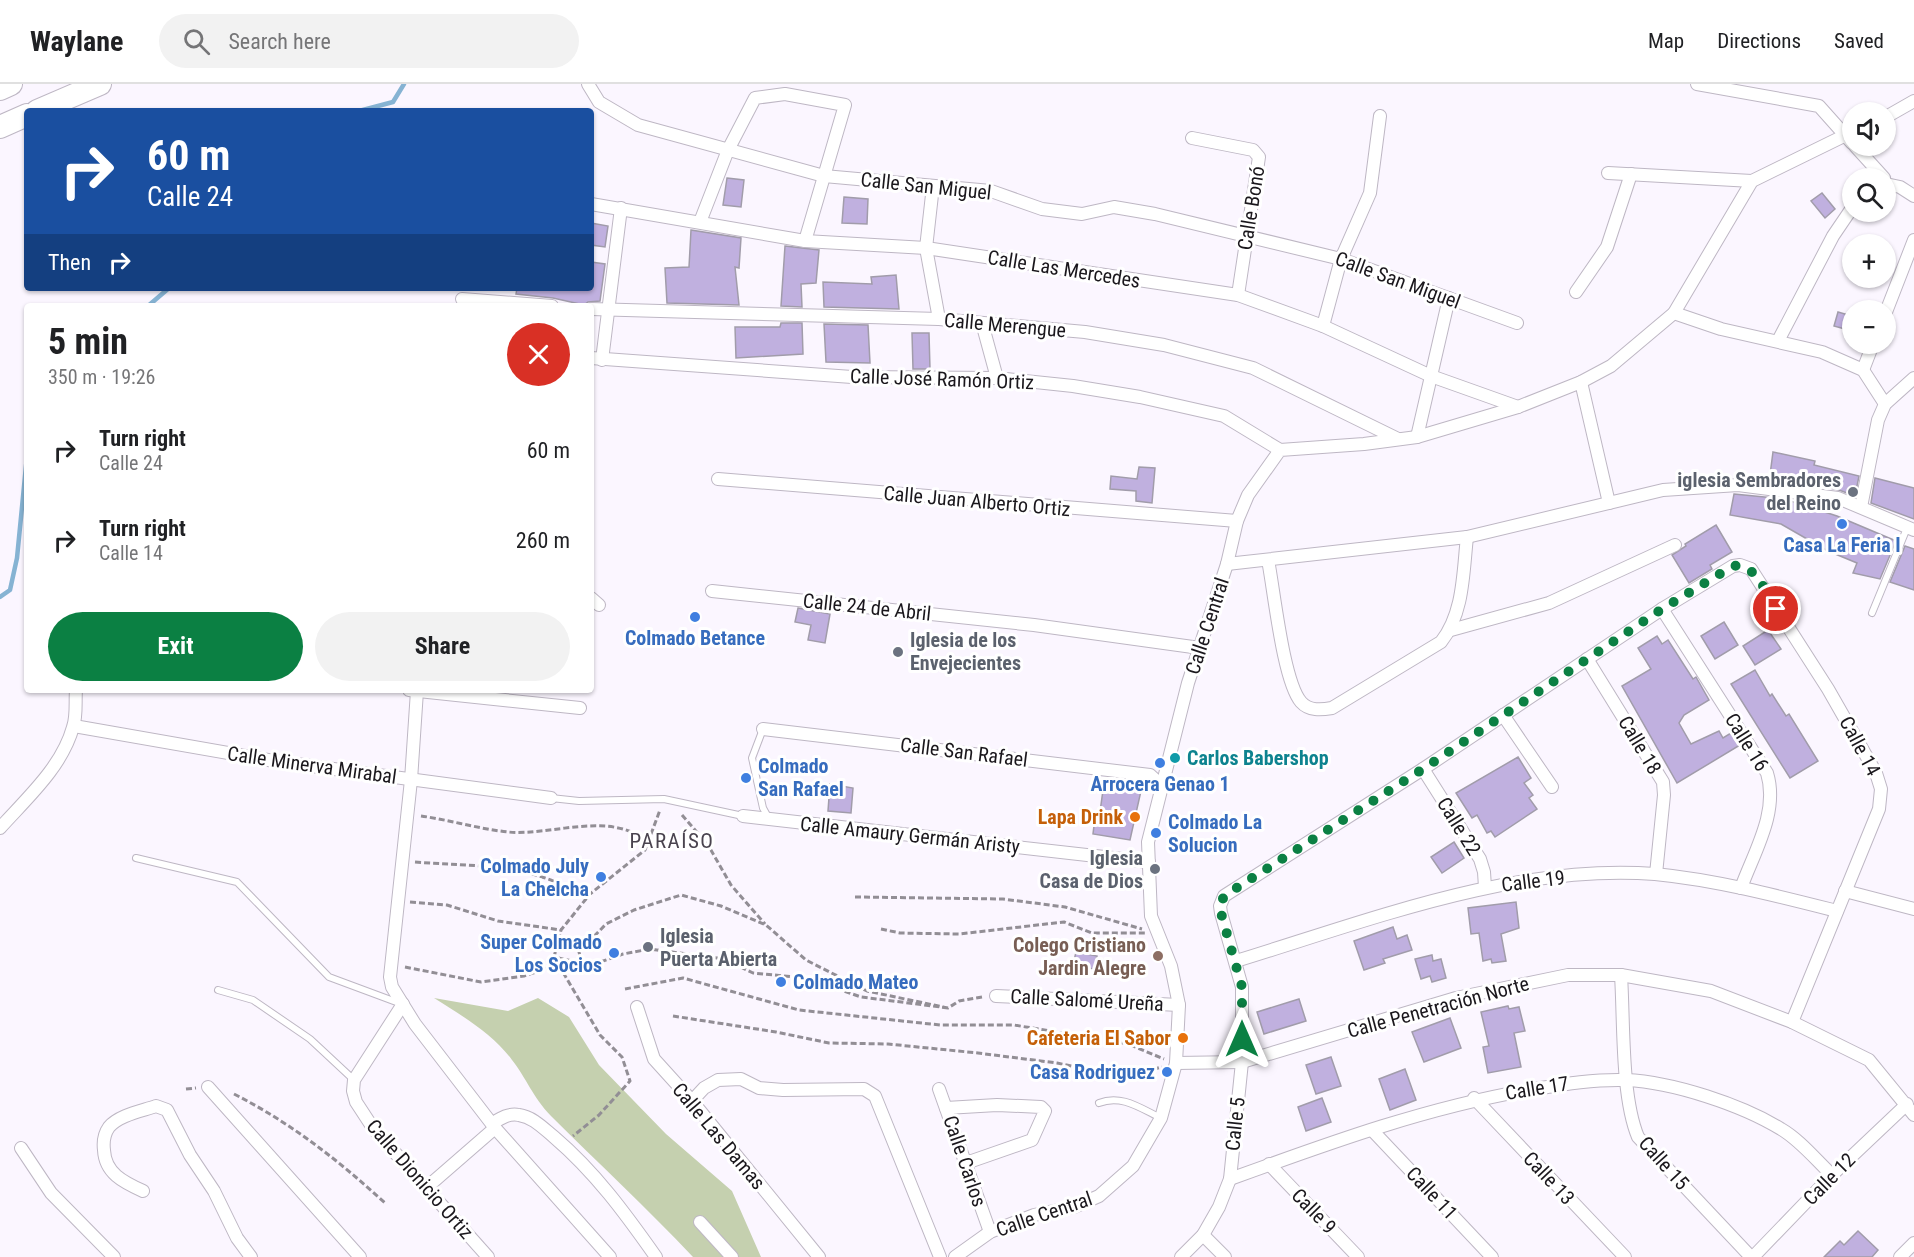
<!DOCTYPE html>
<html lang="en">
<head>
<meta charset="utf-8">
<style>
  :root { --surface:#fff; --page:#f2f2f2; --text:#202124; --muted:#757577; --line:#e0e0e0; --accent:#0b8043 }
  body { margin:0; font-family:"Roboto Condensed",sans-serif; background:var(--page); color:var(--text); height:100vh; display:flex; flex-direction:column; font-size:22px; white-space:nowrap }
  * { box-sizing:border-box; margin:0 }
  p { font-size:20px; color:var(--muted) }
  .icon { flex:none; width:33px; height:33px; fill:none; stroke:currentColor; stroke-width:2; stroke-linecap:round; stroke-linejoin:round }
  .map { position:relative; flex:1; overflow:hidden }
  .sheet { position:absolute; left:24px; top:219px; width:570px; height:390px; display:flex; flex-direction:column; background:var(--surface); border-radius:6px; box-shadow:0 2px 4px #0004 }
  .sheet>* { flex:none }
  .hud { position:absolute; left:24px; top:24px; width:570px; height:183px; border-radius:6px; box-shadow:0 2px 4px #0004; background:#1a4fa0; color:#fff; overflow:hidden }
  .tools { position:absolute; left:1842px; top:18px; display:grid; gap:12px }
  .tools a { display:grid; place-items:center; width:54px; height:54px; border-radius:50%; background:var(--surface); box-shadow:0 2px 4px #0004; font-size:30px }
  .pin { position:absolute; display:grid; place-items:center; width:51px; height:51px; color:#fff; margin:-26px; border:3px solid #fff; border-radius:50%; box-shadow:0 2px 6px #0007 }
  .me { position:absolute; width:66px; margin:-33px; rotate:0deg; stroke-linejoin:round; filter:drop-shadow(0 0 4px #0008) }
  .turn { display:flex; align-items:center; gap:21px; height:126px; padding:0 24px; font-size:27px }
  .turn .icon { width:78px; height:78px; stroke-width:2.5 }
  .turn b { display:block; font-size:42px; line-height:51px }
  .then { display:flex; align-items:center; height:57px; padding:0 24px; background:#0003; gap:12px; font-size:22px }
  .round { display:grid; place-items:center; flex:none; width:63px; height:63px; border-radius:32px; background:var(--page) }
  .headline { display:flex; align-items:center; justify-content:space-between; height:102px; padding:0 24px }
  h1 { font-size:36px; font-weight:700; line-height:45px }
  .button { display:flex; gap:12px; margin-top:auto; padding:12px 24px }
  .button a { flex:1; height:69px; border-radius:36px; background:var(--accent); color:#fff; font-size:24px; font-weight:700; line-height:69px; text-align:center }
  .button a+a { background:var(--page); color:var(--text) }
  ul { padding:0; list-style:none }
  li { display:flex; align-items:center; gap:18px; height:90px; padding:0 24px }
  li div { flex:1 }
  li b { display:block; font-size:22px }
  li em { font-style:normal }
  header { display:flex; align-items:center; gap:36px; box-sizing:border-box; height:84px; padding:0 30px; background:var(--surface); border-bottom:2px solid var(--line) }
  header strong { font-size:28px }
  nav { display:flex; gap:33px; margin-inline-start:auto; font-size:21px }
  .search { width:420px; height:54px; background:var(--page); display:flex; align-items:center; gap:15px; box-sizing:border-box; padding:0 21px; border-radius:33px; color:var(--muted); font-size:22px }
  .map>svg:first-child { display:block }
</style>
</head>
<body>
<header>
<strong>Waylane</strong>
<div class="search"><svg class="icon" aria-label="search" viewBox="0 0 24 24"><circle cx="10" cy="10" r="6"/><path d="M15 15l6 6"/></svg>Search here</div>
<nav><a>Map</a><a>Directions</a><a>Saved</a></nav>
</header>
<div class="map">
<svg width="1914" height="1173" viewBox="0 0 1914 1173">
  <rect width="100%" height="100%" fill="#fbf6ff"/>
  <!-- green -->
  <path fill="#c5d0af" d="M 434,914 L 508,927 L 538,914 L 569,933 L 599,981 L 666,1050 L 732,1107 L 761,1173 L 693,1173 C 647,1124 598,1079 551,1032 C 532,1012 527,995 512,976 C 493,950 461,931 434,914 Z"/>
  <g fill="none" stroke-linecap="round" stroke-linejoin="round">
    <!-- stream -->
    <g stroke="#86b3d3" stroke-width="4.5">
      <polyline points="359,27 393,18 404,0"/>
      <polyline points="148,222 169,204"/>
      <polyline points="0,513 10,506 17,474 27,372"/>
    </g>
  </g>
  <!-- building -->
  <g fill="#c0b0df" stroke="#a19caa" stroke-width="1.5">
    <polygon points="727,94 744,96 741,123 723,121"/>
    <polygon points="1822,109 1835,125 1825,134 1811,117"/>
    <polygon points="844,113 868,115 867,140 842,139"/>
    <polygon points="591,139 608,142 605,163 591,161"/>
    <polygon points="691,146 741,154 739,184 735,183 739,221 667,219 665,184 689,183"/>
    <polygon points="785,162 819,166 816,199 801,200 802,223 781,222"/>
    <polygon points="591,178 605,180 600,217 588,218 584,221 553,214 516,210 517,204 591,204"/>
    <polygon points="896,191 899,225 824,223 823,198 872,200 871,193"/>
    <polygon points="1838,228 1852,232 1852,247 1834,242"/>
    <polygon points="781,239 802,239 803,270 736,274 735,243 780,243"/>
    <polygon points="824,240 868,241 870,279 826,278"/>
    <polygon points="912,249 929,249 930,285 913,285"/>
    <polygon points="1773,368 1815,377 1814,381 1859,392 1855,412 1839,406 1770,391"/>
    <polygon points="1139,383 1155,384 1152,419 1136,417 1136,407 1110,405 1111,392 1137,395"/>
    <polygon points="1875,394 1914,404 1914,435 1871,419"/>
    <polygon points="1734,410 1784,415 1837,432 1896,457 1880,495 1853,489 1857,479 1828,467 1781,440 1730,431"/>
    <polygon points="1716,441 1732,468 1710,481 1712,485 1689,499 1672,471 1686,462 1685,460"/>
    <polygon points="1905,462 1914,465 1914,506 1890,498"/>
    <polygon points="798,524 830,530 825,559 808,556 811,541 795,538"/>
    <polygon points="1724,538 1738,561 1715,575 1701,552"/>
    <polygon points="1768,546 1781,565 1755,581 1743,562"/>
    <polygon points="1657,552 1662,560 1668,556 1693,595 1696,593 1709,616 1684,631 1679,639 1691,660 1719,647 1723,654 1731,649 1740,661 1677,699 1622,602 1651,585 1638,564"/>
    <polygon points="1755,586 1770,612 1772,610 1786,632 1789,630 1818,677 1790,694 1731,600"/>
    <polygon points="1518,673 1531,694 1524,699 1533,711 1529,714 1537,725 1495,753 1491,747 1487,749 1477,731 1472,734 1456,709"/>
    <polygon points="1120,696 1143,698 1130,756 1093,750 1095,734 1099,735 1104,699"/>
    <polygon points="830,700 853,704 851,729 828,727"/>
    <polygon points="1454,758 1464,774 1442,789 1431,773"/>
    <polygon points="1516,818 1519,844 1501,850 1506,877 1492,879 1491,875 1483,877 1479,849 1471,850 1468,824"/>
    <polygon points="1393,843 1397,855 1407,851 1412,866 1383,875 1385,879 1364,886 1354,857"/>
    <polygon points="1076,868 1097,872 1094,885 1073,881"/>
    <polygon points="1432,871 1433,877 1441,875 1446,894 1432,898 1430,892 1421,895 1415,875"/>
    <polygon points="1299,915 1306,937 1264,950 1257,928"/>
    <polygon points="1508,922 1509,925 1519,923 1525,947 1514,949 1521,983 1488,989 1483,963 1489,962 1481,928"/>
    <polygon points="1450,934 1461,964 1424,978 1412,948"/>
    <polygon points="1331,973 1341,1002 1316,1010 1306,981"/>
    <polygon points="1405,985 1416,1016 1390,1026 1379,995"/>
    <polygon points="1322,1014 1331,1038 1306,1047 1298,1023"/>
    <polygon points="1858,1147 1878,1166 1872,1173 1824,1173 1840,1157 1844,1161"/>
  </g>
  <g fill="none" stroke-linecap="round" stroke-linejoin="round">
    <defs>
      <g id="service">
        <polyline points="1872,529 1907,444"/>
        <polyline points="763,645 752,674 763,724 769,735"/>
        <polyline points="551,714 579,717 664,715 743,732"/>
        <polyline points="136,774 237,798 329,893 399,919"/>
        <polyline points="218,906 253,916 310,955 354,996"/>
        <path d="M 1099,1019 C 1121,1010 1140,1024 1161,1034"/>
      </g>
      <g id="minor">
        <polyline points="588,0 599,18 638,41 824,92 991,107 1042,125 1082,130 1114,123 1155,130 1341,175 1517,239"/>
        <polyline points="1697,0 1819,22 1852,59"/>
        <polyline points="1886,33 1914,17"/>
        <polyline points="1192,54 1253,66 1259,73 1238,211"/>
        <polyline points="1855,62 1884,94"/>
        <polyline points="1608,89 1752,97"/>
        <polyline points="1886,100 1900,103 1914,112"/>
        <polyline points="933,102 926,164 939,235"/>
        <polyline points="591,120 805,157 926,164 1238,211 1323,242 1431,292 1518,323"/>
        <polyline points="700,138 728,66 755,14 785,10 845,21 805,157"/>
        <polyline points="1576,208 1607,163 1631,90"/>
        <polyline points="462,215 552,222"/>
        <polyline points="591,225 939,235 1085,248 1164,261 1253,284 1398,355"/>
        <polyline points="1886,228 1914,156"/>
        <polyline points="1674,229 1721,245 1822,268 1863,286 1885,320"/>
        <polyline points="982,239 997,294"/>
        <polyline points="1323,242 1341,175 1370,109 1380,32"/>
        <polyline points="1778,257 1833,152 1852,124"/>
        <polyline points="591,274 852,293 997,294 1073,302 1140,313 1224,332 1280,366"/>
        <polyline points="602,276 621,124"/>
        <polyline points="1863,286 1873,260"/>
        <polyline points="1581,298 1609,419"/>
        <polyline points="1417,353 1449,214"/>
        <polyline points="718,395 1237,437"/>
        <polyline points="1861,423 1878,336 1885,320 1914,294"/>
        <path d="M 1268,476 C 1274,506 1283,597 1301,618 C 1309,627 1321,626 1332,624 L 1441,558 C 1464,529 1463,488 1467,453"/>
        <polyline points="1227,480 1467,453 1663,406 1738,401 1838,414 1914,446"/>
        <polyline points="712,507 1034,541 1200,564"/>
        <polyline points="591,514 599,521"/>
        <path d="M 1662,525 L 1767,689 C 1779,728 1754,768 1741,804"/>
        <polyline points="1451,546 1549,519 1675,461"/>
        <polyline points="1587,575 1663,698 1664,711 1656,790"/>
        <polyline points="409,606 580,624"/>
        <polyline points="417,607 411,696 390,893 392,903 415,940 495,1044 610,1173"/>
        <polyline points="1503,631 1552,703"/>
        <polyline points="74,642 274,677 551,714"/>
        <polyline points="763,645 1150,691 1161,701"/>
        <polyline points="1423,685 1480,775 1484,788 1485,803"/>
        <polyline points="743,732 1149,778"/>
        <path d="M 0,744 C 27,714 62,683 73,643 C 77,632 75,618 76,606"/>
        <polyline points="1845,807 1914,825"/>
        <path d="M 1236,877 C 1367,837 1516,779 1655,790 C 1716,796 1778,812 1837,827"/>
        <path d="M 1621,891 C 1624,937 1621,1012 1638,1053 L 1751,1173"/>
        <polyline points="996,912 1179,921"/>
        <polyline points="403,920 354,996 353,1007 356,1018 373,1044 488,1173"/>
        <polyline points="637,923 654,975 692,1017 819,1173"/>
        <polyline points="1176,979 1242,978 1456,914 1568,891 1621,891 1711,907 1792,938 1869,976 1914,1031"/>
        <polyline points="208,1003 360,1173"/>
        <polyline points="939,1005 990,1148"/>
        <polyline points="1474,1014 1625,1173"/>
        <polyline points="692,1017 704,1004 718,996 741,995 759,1004 783,1006 864,1005 875,1012 940,1173"/>
        <polyline points="946,1024 997,1021 1041,1023 1045,1027 1032,1056 966,1079"/>
        <path d="M 493,1039 C 501,1034 509,1029 519,1031 C 533,1033 543,1044 554,1053 C 595,1088 625,1129 656,1173"/>
        <polyline points="1372,1046 1492,1173"/>
        <polyline points="21,1064 51,1109 114,1173"/>
        <polyline points="1269,1080 1358,1173"/>
        <path d="M 1230,1095 C 1329,1059 1430,1022 1535,1005 C 1565,1000 1595,995 1626,996 C 1673,998 1742,1021 1781,1045 C 1800,1056 1816,1076 1832,1091"/>
        <polyline points="426,1104 495,1044"/>
        <path d="M 143,1107 C 123,1098 105,1089 104,1066 C 103,1058 104,1050 109,1043 C 119,1031 142,1027 156,1022 L 167,1026 L 190,1071 L 214,1107 L 237,1154 L 251,1173"/>
        <polyline points="700,1138 732,1173"/>
        <polyline points="1203,1151 1225,1173"/>
        <polyline points="955,1173 990,1148 1034,1131 1074,1123 1099,1112 1133,1082 1161,1034 1176,979 1179,921 1171,882 1151,832 1148,758 1188,599 1227,480 1237,437 1248,411 1280,366 1364,360 1417,353 1518,323 1581,298 1611,282 1674,229 1752,97 1852,48"/>
        <polyline points="1181,1173 1203,1151 1219,1123 1230,1095 1242,978 1242,903 1221,829 1220,822 1224,812 1423,685 1662,525 1733,482 1740,481 1751,485 1828,605 1876,689 1881,705 1879,725 1792,938"/>
        <polyline points="1753,1173 1832,1091 1907,1020"/>
        <polyline points="1900,1173 1914,1159"/>
      </g>
      <g id="motorway">
        <polyline points="0,5 11,0"/>
        <polyline points="37,27 100,0"/>
        <polyline points="0,43 27,31"/>
      </g>
    </defs>
    <!-- service casing -->
    <use href="#service" stroke="#beb7c4" stroke-width="8"/>
    <!-- minor casing -->
    <use href="#minor" stroke="#beb7c4" stroke-width="14"/>
    <!-- motorway casing -->
    <use href="#motorway" stroke="#beb7c4" stroke-width="24"/>
    <!-- path -->
    <g stroke="#928e95" stroke-width="3" stroke-dasharray="6 3" stroke-linecap="butt">
      <polyline points="682,731 708,761 731,801 765,840"/>
      <path d="M 421,732 C 450,736 479,745 508,748 C 552,752 610,726 648,758"/>
      <path d="M 415,778 C 476,783 534,778 586,815"/>
      <polyline points="855,813 1003,815 1065,823 1142,845"/>
      <polyline points="410,818 447,821 498,837 561,846"/>
      <polyline points="881,845 900,849 959,850 1064,838 1092,849 1145,849"/>
      <polyline points="554,873 600,951 622,973 630,997 599,1031 573,1052"/>
      <polyline points="581,879 554,873 561,846 590,810 645,766 660,726"/>
      <polyline points="405,883 481,898 524,892 558,881"/>
      <polyline points="625,905 683,894 799,926 940,941 1014,941 1128,960 1164,975"/>
      <polyline points="948,924 861,913 806,894 753,889 724,875 650,865 623,870 583,884 579,868 606,840 634,826 681,811 721,822 766,841 806,876 867,907 948,924 959,917 982,913"/>
      <polyline points="673,932 776,948 829,959 888,960 978,969 1057,979 1123,993 1162,983"/>
      <polyline points="186,1005 196,1004"/>
      <path d="M 234,1010 C 291,1039 338,1076 385,1119"/>
    </g>
    <!-- service -->
    <use href="#service" stroke="#fff" stroke-width="6"/>
    <!-- minor -->
    <use href="#minor" stroke="#fff" stroke-width="12"/>
    <!-- motorway -->
    <use href="#motorway" stroke="#fff" stroke-width="22"/>
  </g>
  <g fill="none" stroke-linecap="round" stroke-linejoin="round">
    <!-- route -->
    <path stroke="#0b8043" stroke-width="10" stroke-dasharray="0 18" d="M 1242,955 L 1242,903 L 1221,829 L 1220,822 L 1224,812 L 1423,685 L 1662,525 L 1733,482 C 1755,478 1766,509 1776,525"/>
  </g>
  <!-- markers -->
  <g fill="#6b7280" stroke="#fff" stroke-width="2">
    <circle cx="1853" cy="408" r="6"/>
    <circle cx="898" cy="568" r="6"/>
    <circle cx="1155" cy="785" r="6"/>
    <circle cx="648" cy="863" r="6"/>
  </g>
  <g fill="#3f7fe0" stroke="#fff" stroke-width="2">
    <circle cx="1842" cy="440" r="6"/>
    <circle cx="695" cy="533" r="6"/>
    <circle cx="1160" cy="679" r="6"/>
    <circle cx="746" cy="694" r="6"/>
    <circle cx="1156" cy="749" r="6"/>
    <circle cx="601" cy="793" r="6"/>
    <circle cx="614" cy="869" r="6"/>
    <circle cx="781" cy="898" r="6"/>
    <circle cx="1167" cy="988" r="6"/>
  </g>
  <circle fill="#0f9aa8" stroke="#fff" stroke-width="2" cx="1175" cy="674" r="6"/>
  <g fill="#e8710a" stroke="#fff" stroke-width="2">
    <circle cx="1135" cy="733" r="6"/>
    <circle cx="1183" cy="954" r="6"/>
  </g>
  <circle fill="#8d6e63" stroke="#fff" stroke-width="2" cx="1158" cy="872" r="6"/>
  <g text-anchor="middle" dominant-baseline="central" stroke-width="6" stroke-linejoin="round" paint-order="stroke">
    <!-- street labels -->
    <g font-size="20" fill="#1a171c" stroke="#fff">
      <text transform="translate(926 102) rotate(6)">Calle San Miguel</text>
      <text transform="translate(1251 124) rotate(-81)">Calle Bonó</text>
      <text transform="translate(1064 185) rotate(9)">Calle Las Mercedes</text>
      <text transform="translate(1398 196) rotate(20)">Calle San Miguel</text>
      <text transform="translate(1005 241) rotate(5)">Calle Merengue</text>
      <text transform="translate(942 295) rotate(2)">Calle José Ramón Ortiz</text>
      <text transform="translate(977 417) rotate(5)">Calle Juan Alberto Ortiz</text>
      <text transform="translate(867 523) rotate(6)">Calle 24 de Abril</text>
      <text transform="translate(1207 542) rotate(-72)">Calle Central</text>
      <text transform="translate(1747 658) rotate(58)">Calle 16</text>
      <text transform="translate(1640 661) rotate(59)">Calle 18</text>
      <text transform="translate(1860 662) rotate(62)">Calle 14</text>
      <text transform="translate(964 668) rotate(7)">Calle San Rafael</text>
      <text transform="translate(312 681) rotate(8)">Calle Minerva Mirabal</text>
      <text transform="translate(1459 742) rotate(58)">Calle 22</text>
      <text transform="translate(910 751) rotate(6)">Calle Amaury Germán Aristy</text>
      <text transform="translate(1533 797) rotate(-7)">Calle 19</text>
      <text transform="translate(1087 916) rotate(3)">Calle Salomé Ureña</text>
      <text transform="translate(1438 923) rotate(-15)">Calle Penetración Norte</text>
      <text transform="translate(1537 1004) rotate(-9)">Calle 17</text>
      <text transform="translate(1235 1040) rotate(-84)">Calle 5</text>
      <text transform="translate(719 1052) rotate(50)">Calle Las Damas</text>
      <text transform="translate(965 1077) rotate(71)">Calle Carlos</text>
      <text transform="translate(1664 1079) rotate(48)">Calle 15</text>
      <text transform="translate(1549 1094) rotate(47)">Calle 13</text>
      <text transform="translate(420 1095) rotate(49)">Calle Dionicio Ortiz</text>
      <text transform="translate(1829 1095) rotate(-45)">Calle 12</text>
      <text transform="translate(1432 1109) rotate(47)">Calle 11</text>
      <text transform="translate(1314 1127) rotate(46)">Calle 9</text>
      <text transform="translate(1044 1130) rotate(-19)">Calle Central</text>
    </g>
    <!-- worship labels -->
    <g font-size="20" font-weight="bold" fill="#5b616d" stroke="#fff" text-anchor="end">
      <text x="1841" y="396">iglesia Sembradores<tspan x="1841" dy="23">del Reino</tspan></text>
      <text x="910" y="556" text-anchor="start">Iglesia de los<tspan x="910" dy="23">Envejecientes</tspan></text>
      <text x="1143" y="774">Iglesia<tspan x="1143" dy="23">Casa de Dios</tspan></text>
      <text x="660" y="852" text-anchor="start">Iglesia<tspan x="660" dy="23">Puerta Abierta</tspan></text>
    </g>
    <!-- shop labels -->
    <g font-size="20" font-weight="bold" fill="#366cbe" stroke="#fff">
      <text x="1842" y="461">Casa La Feria I</text>
      <text x="695" y="554">Colmado Betance</text>
      <text x="758" y="682" text-anchor="start">Colmado<tspan x="758" dy="23">San Rafael</tspan></text>
      <text x="1160" y="700">Arrocera Genao 1</text>
      <text x="1168" y="738" text-anchor="start">Colmado La<tspan x="1168" dy="23">Solucion</tspan></text>
      <text x="589" y="782" text-anchor="end">Colmado July<tspan x="589" dy="23">La Chelcha</tspan></text>
      <text x="602" y="858" text-anchor="end">Super Colmado<tspan x="602" dy="23">Los Socios</tspan></text>
      <text x="793" y="898" text-anchor="start">Colmado Mateo</text>
      <text x="1155" y="988" text-anchor="end">Casa Rodriguez</text>
    </g>
    <!-- culture labels -->
    <g font-size="20" font-weight="bold" fill="#0d838f" stroke="#fff" text-anchor="start">
      <text x="1187" y="674">Carlos Babershop</text>
    </g>
    <!-- food labels -->
    <g font-size="20" font-weight="bold" fill="#c56008" stroke="#fff" text-anchor="end">
      <text x="1123" y="733">Lapa Drink</text>
      <text x="1171" y="954">Cafeteria El Sabor</text>
    </g>
    <!-- education labels -->
    <g font-size="20" font-weight="bold" fill="#785e54" stroke="#fff" text-anchor="end">
      <text x="1146" y="861">Colego Cristiano<tspan x="1146" dy="23">Jardin Alegre</tspan></text>
    </g>
    <!-- neighbourhood labels -->
    <g font-size="21" letter-spacing="1.5" fill="#4a444f" stroke="#fff">
      <text x="672" y="757">PARAÍSO</text>
    </g>
  </g>
</svg>
<div class="tools">
<a><svg class="icon" aria-label="sound" viewBox="0 0 24 24"><path d="M4 9h4l5-4v14l-5-4H4zM17 9q2 3 0 6"/></svg></a>
<a><svg class="icon" aria-label="search" viewBox="0 0 24 24"><circle cx="10" cy="10" r="6"/><path d="M15 15l6 6"/></svg></a>
<a>+</a>
<a>−</a>
</div>
<div class="pin" style="left:1776px;top:525px;background:#d93025"><svg class="icon" aria-label="arrive" viewBox="0 0 24 24"><path d="M6 21V4h12l-3 4 3 4H6"/></svg></div>
<svg class="me" style="left:1242px;top:955px" viewBox="-20 -20 40 40"><path d="M0-17L14 15 0 8-14 15z" fill="#0b8043" stroke="#fff" stroke-width="4"/></svg>
<div class="hud">
<div class="turn"><svg class="icon" aria-label="right" viewBox="0 0 24 24"><path d="M7 20v-9h11M14 6l5 5-5 5"/></svg><div><b>60 m</b>Calle 24</div></div>
<div class="then">Then<svg class="icon" aria-label="right" viewBox="0 0 24 24"><path d="M7 20v-9h11M14 6l5 5-5 5"/></svg></div>
</div>
<section class="sheet">
<div class="headline"><div><h1>5 min</h1><p>350 m · 19:26</p></div><a class="round" style="background:#d93025;color:#fff"><svg class="icon" aria-label="close" viewBox="0 0 24 24"><path d="M6 6l12 12M18 6L6 18"/></svg></a></div>
<ul>
<li><svg class="icon" aria-label="right" viewBox="0 0 24 24"><path d="M7 20v-9h11M14 6l5 5-5 5"/></svg><div><b>Turn right</b><p>Calle 24</p></div><em>60 m</em></li>
<li><svg class="icon" aria-label="right" viewBox="0 0 24 24"><path d="M7 20v-9h11M14 6l5 5-5 5"/></svg><div><b>Turn right</b><p>Calle 14</p></div><em>260 m</em></li>
</ul>
<div class="button"><a>Exit</a><a>Share</a></div>
</section>
</div>
</body>
</html>
